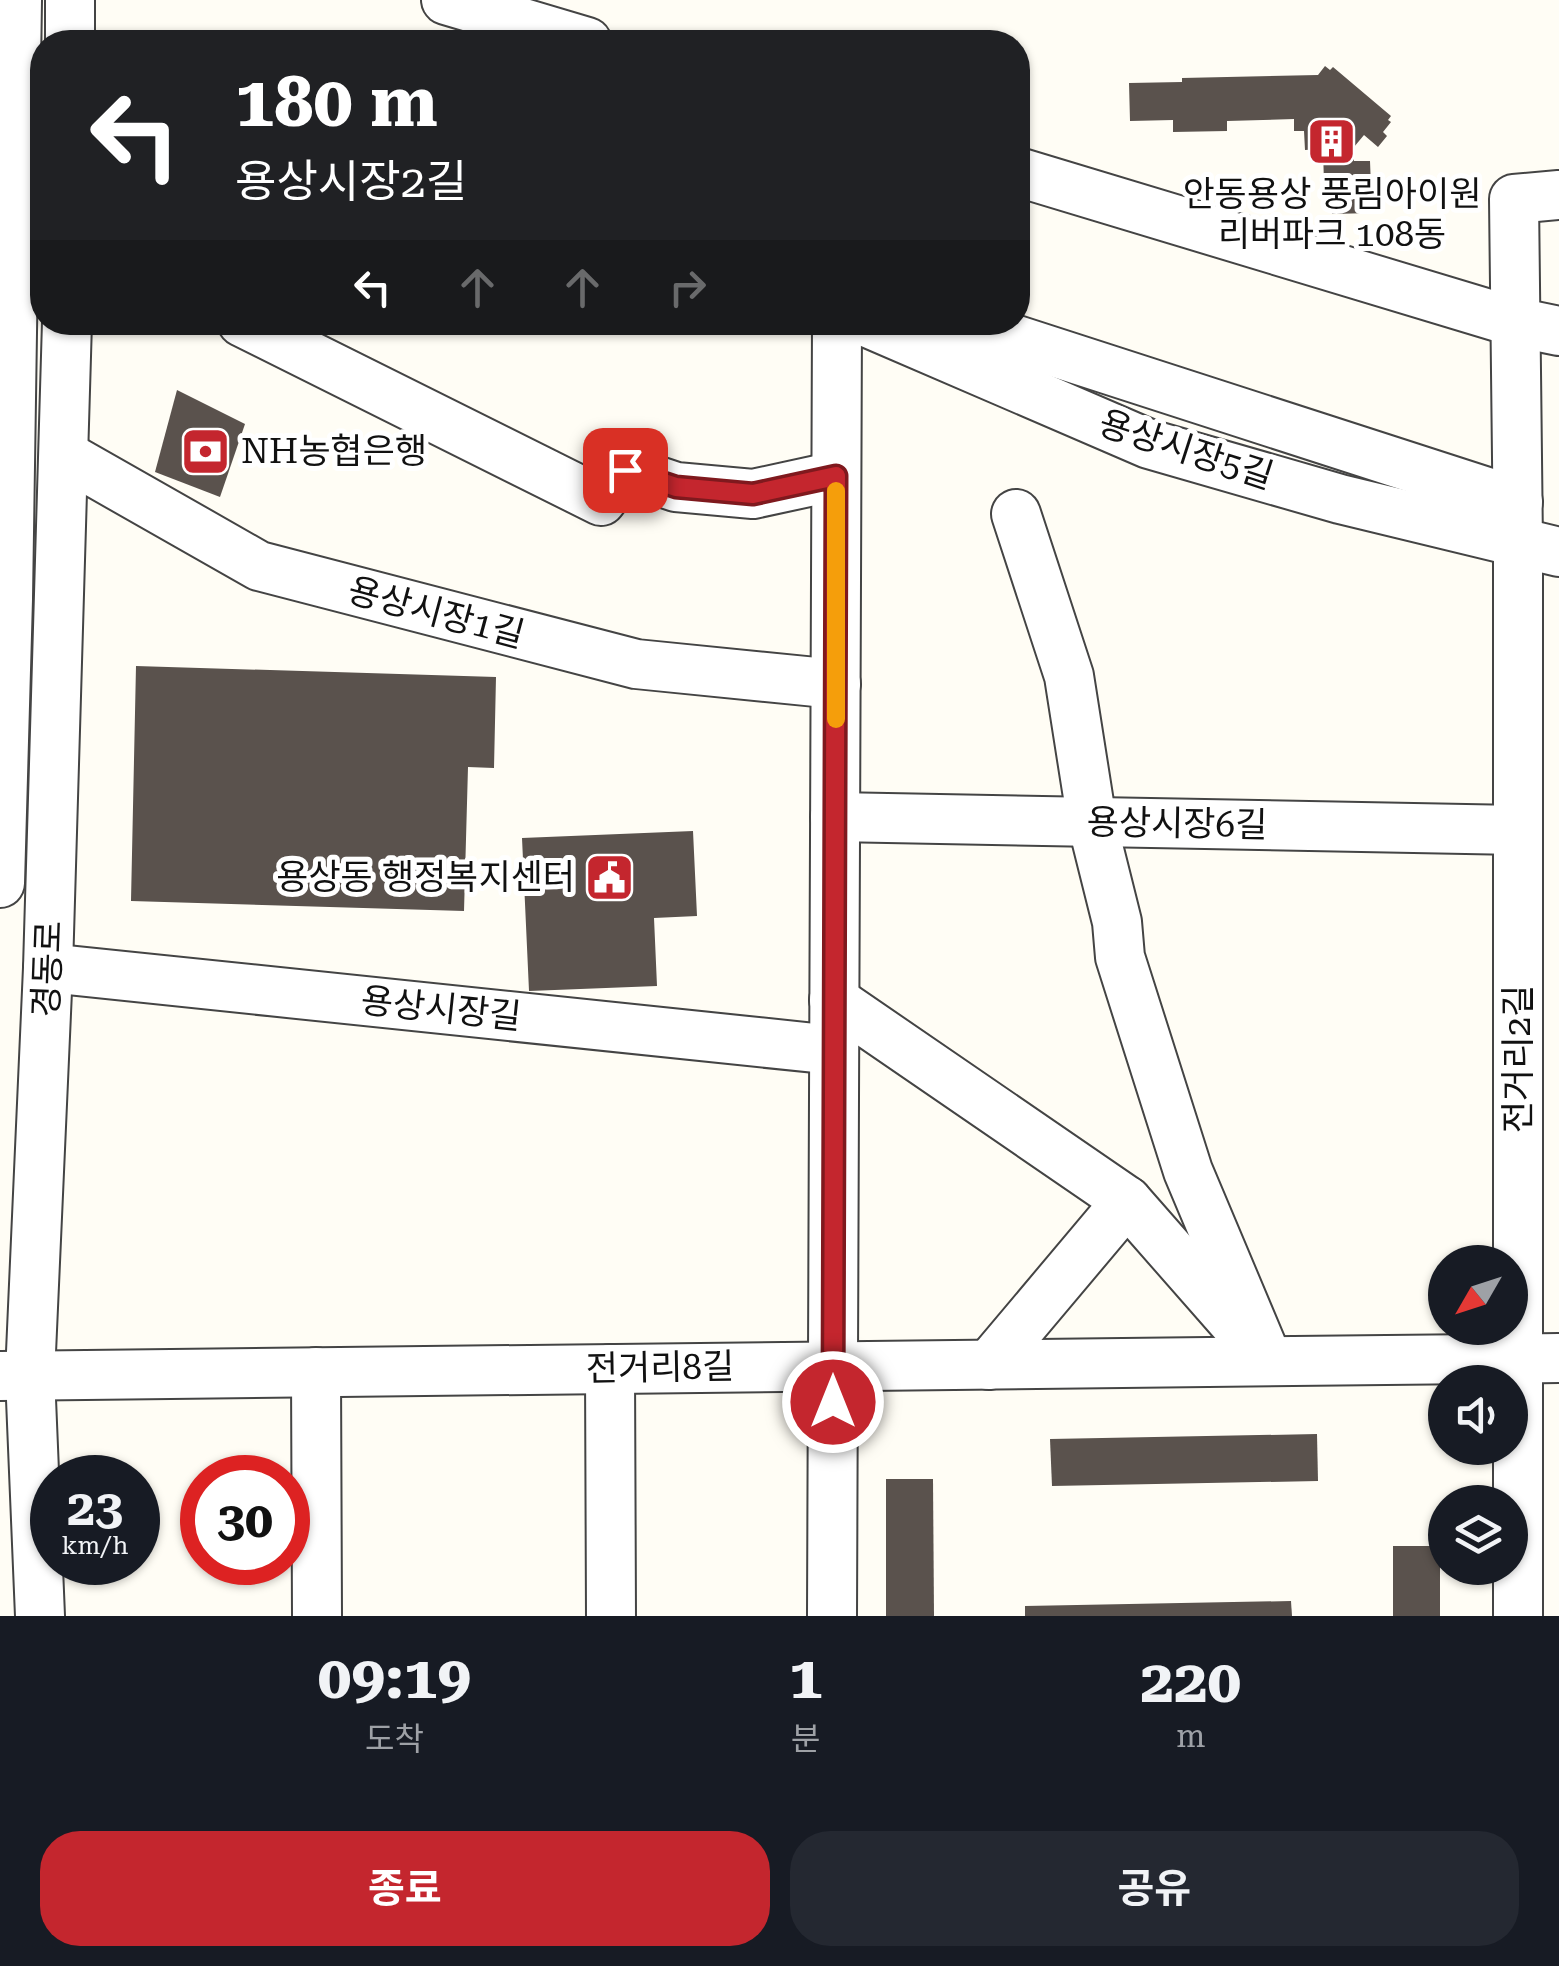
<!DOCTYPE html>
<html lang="ko">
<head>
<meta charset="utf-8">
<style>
  :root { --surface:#171b24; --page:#242831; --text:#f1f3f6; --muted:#9ea1a6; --accent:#c4262e }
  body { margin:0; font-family:"Roboto Serif","Noto Sans KR",serif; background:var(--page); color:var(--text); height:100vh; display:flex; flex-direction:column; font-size:38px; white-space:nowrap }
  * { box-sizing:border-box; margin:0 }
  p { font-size:32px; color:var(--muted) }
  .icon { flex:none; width:55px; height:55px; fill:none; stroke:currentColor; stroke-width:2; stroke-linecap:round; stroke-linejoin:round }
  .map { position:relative; height:1616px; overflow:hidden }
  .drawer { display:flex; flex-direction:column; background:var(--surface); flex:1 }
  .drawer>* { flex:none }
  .hud { position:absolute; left:30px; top:30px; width:1000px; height:305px; border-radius:40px; box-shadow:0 2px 8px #0004; background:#202124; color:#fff; overflow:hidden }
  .needle { width:65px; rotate:231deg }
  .fabs { position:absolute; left:1428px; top:1245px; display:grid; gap:20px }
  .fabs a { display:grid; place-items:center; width:100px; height:100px; border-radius:50%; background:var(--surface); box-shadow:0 2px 8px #0004; font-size:50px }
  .speed { position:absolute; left:30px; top:1455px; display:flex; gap:20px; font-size:50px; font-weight:700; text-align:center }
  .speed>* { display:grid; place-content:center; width:130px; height:130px; border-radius:50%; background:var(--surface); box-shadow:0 2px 8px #0004; line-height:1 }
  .speed small { font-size:25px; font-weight:400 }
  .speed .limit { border:15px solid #d22; background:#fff; color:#111 }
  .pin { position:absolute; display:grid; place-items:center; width:85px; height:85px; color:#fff; margin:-42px; border-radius:20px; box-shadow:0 5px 15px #0006 }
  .me { position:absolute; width:110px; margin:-55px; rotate:0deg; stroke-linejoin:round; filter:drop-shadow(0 0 8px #0008) }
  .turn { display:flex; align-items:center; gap:35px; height:210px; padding:0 40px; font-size:45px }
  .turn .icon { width:130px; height:130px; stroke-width:2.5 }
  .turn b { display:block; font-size:70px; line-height:85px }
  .lanes { display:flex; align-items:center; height:95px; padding:0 40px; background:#0003; justify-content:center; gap:50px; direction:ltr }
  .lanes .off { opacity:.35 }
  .eta { display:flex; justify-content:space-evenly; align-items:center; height:170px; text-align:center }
  .eta b { font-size:60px; font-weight:700; line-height:70px }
  .button { display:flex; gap:20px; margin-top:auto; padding:20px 40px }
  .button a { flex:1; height:115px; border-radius:40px; background:var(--accent); color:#fff; font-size:40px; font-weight:700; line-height:115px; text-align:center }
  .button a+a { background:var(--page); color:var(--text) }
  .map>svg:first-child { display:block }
</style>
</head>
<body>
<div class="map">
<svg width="1559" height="1616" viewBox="0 0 1559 1616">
  <rect width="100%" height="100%" fill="#fffdf5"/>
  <!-- building -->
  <g fill="#5a524d">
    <polygon points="1325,66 1330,70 1333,67 1391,116 1388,120 1391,122 1383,132 1387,136 1378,147 1364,135 1354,147 1354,161 1370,161 1372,213 1332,214 1331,183 1324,184 1323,149 1305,150 1304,131 1294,131 1294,119 1227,121 1227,131 1173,132 1173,120 1130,121 1129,83 1182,82 1182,78 1318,75"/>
    <polygon points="177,390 245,424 220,497 155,472"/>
    <polygon points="136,666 496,677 494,768 468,767 464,911 131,901"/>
    <polygon points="693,831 697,916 654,918 657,986 529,991 522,838"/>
    <polygon points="1317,1434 1318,1481 1052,1486 1050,1439"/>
    <polygon points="886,1479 933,1479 934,1616 886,1616"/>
    <rect x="1393" y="1546" width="47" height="70"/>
    <polygon points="1291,1601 1292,1616 1025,1616 1025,1606"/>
  </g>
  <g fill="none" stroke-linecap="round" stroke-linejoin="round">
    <defs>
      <g id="minor">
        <polyline points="446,0 587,42"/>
        <polyline points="70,42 70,0"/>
        <polyline points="1018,172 1515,322 1559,331"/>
        <polyline points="242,322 601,501 625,470 676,487 753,494 836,476"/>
        <polyline points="866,322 1149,444 1340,499 1559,552"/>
        <polyline points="961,322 1518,502"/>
        <polyline points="64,455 259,566 636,664 836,684"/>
        <polyline points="1016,514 1069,676 1092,822 1117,922 1120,957 1188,1171 1268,1361"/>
        <polyline points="835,817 1518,830"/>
        <polyline points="0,883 8,599 17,0"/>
        <polyline points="48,968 834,1050"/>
        <polyline points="834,1000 1127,1201 1242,1332"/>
        <polyline points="989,1365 1127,1201"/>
        <polyline points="610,1369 611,1616"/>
        <polyline points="316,1372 317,1616"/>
        <polyline points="0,1376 1559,1358"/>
        <polyline points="40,1616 30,1375 48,968 67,322"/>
        <polyline points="832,1616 837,322"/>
        <polyline points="1518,1616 1518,544 1514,199 1559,195"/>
      </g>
    </defs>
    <!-- minor casing -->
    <use href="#minor" stroke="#444" stroke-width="52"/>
    <!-- minor -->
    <use href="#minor" stroke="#fff" stroke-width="48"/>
  </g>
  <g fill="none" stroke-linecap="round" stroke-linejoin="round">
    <defs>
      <polyline id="route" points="625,470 676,487 753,494 836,476 833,1402"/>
    </defs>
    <!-- route casing -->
    <use href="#route" stroke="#7f191e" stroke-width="25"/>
    <!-- route -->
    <use href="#route" stroke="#c4262e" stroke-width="18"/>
    <!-- slow -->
    <polyline stroke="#f59e0b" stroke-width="18" points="836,719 836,491"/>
  </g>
  <!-- icons -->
  <defs>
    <symbol id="building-square" viewBox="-11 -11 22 22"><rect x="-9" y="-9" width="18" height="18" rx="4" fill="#c4262e" stroke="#fff"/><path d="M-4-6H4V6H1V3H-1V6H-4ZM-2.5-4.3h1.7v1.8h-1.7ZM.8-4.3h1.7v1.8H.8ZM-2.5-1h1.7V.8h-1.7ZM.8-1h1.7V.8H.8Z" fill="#fff"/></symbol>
    <symbol id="bank-square" viewBox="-11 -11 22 22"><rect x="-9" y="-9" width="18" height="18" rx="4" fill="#c4262e" stroke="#fff"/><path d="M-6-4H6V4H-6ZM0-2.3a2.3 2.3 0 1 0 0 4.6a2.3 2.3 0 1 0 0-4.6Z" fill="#fff"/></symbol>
    <symbol id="civic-square" viewBox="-11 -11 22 22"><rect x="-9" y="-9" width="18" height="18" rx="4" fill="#c4262e" stroke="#fff"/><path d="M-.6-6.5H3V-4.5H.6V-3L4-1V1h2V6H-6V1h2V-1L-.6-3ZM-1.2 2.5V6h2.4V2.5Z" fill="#fff"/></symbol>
  </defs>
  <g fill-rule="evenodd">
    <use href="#building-square" x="1304" y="114" width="55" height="55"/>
    <use href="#bank-square" x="178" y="424" width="55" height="55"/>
    <use href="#civic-square" x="582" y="850" width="55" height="55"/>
  </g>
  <g text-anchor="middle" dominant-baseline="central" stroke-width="10" stroke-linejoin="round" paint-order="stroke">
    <!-- poi labels -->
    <g font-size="35" fill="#111" stroke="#fff">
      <text x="1332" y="194">안동용상 풍림아이원<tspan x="1332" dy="40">리버파크 108동</tspan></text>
      <text x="241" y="451" text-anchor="start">NH농협은행</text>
      <text x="575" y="877" text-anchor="end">용상동 행정복지센터</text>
    </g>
    <!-- street labels -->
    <g font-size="35" fill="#111" stroke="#fff">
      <text transform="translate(1186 450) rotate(18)">용상시장5길</text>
      <text transform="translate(436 613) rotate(15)">용상시장1길</text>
      <text transform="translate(1177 824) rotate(1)">용상시장6길</text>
      <text transform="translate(48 969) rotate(-88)">경동로</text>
      <text transform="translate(441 1009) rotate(6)">용상시장길</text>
      <text transform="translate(1518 1059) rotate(-90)">전거리2길</text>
      <text transform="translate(660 1368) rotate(-1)">전거리8길</text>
    </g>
  </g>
</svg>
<div class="fabs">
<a><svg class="needle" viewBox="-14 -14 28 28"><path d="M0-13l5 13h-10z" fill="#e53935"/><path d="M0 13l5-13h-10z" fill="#9ea1a6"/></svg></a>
<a><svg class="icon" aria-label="sound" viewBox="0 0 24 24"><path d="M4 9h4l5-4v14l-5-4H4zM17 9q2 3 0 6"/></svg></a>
<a><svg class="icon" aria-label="layers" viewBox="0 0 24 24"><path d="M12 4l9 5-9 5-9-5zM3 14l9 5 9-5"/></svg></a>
</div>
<div class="speed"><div>23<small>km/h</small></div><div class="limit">30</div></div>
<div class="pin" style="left:625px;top:470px;background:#d93025"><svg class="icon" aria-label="arrive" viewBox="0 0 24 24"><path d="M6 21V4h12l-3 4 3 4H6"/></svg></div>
<svg class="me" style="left:833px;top:1402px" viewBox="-20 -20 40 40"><circle r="17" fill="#c4262e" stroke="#fff" stroke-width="3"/><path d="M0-11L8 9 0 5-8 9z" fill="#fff"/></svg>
<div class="hud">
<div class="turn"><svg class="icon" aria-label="left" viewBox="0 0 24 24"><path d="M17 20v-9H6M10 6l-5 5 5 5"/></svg><div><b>180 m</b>용상시장2길</div></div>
<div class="lanes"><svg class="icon" aria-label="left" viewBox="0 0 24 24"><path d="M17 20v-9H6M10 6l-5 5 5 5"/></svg><svg class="icon off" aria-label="ahead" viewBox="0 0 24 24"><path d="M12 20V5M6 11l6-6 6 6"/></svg><svg class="icon off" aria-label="ahead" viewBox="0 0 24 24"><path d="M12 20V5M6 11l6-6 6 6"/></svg><svg class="icon off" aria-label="right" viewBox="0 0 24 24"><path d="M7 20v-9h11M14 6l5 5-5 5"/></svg></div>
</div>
</div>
<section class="drawer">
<div class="eta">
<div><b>09:19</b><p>도착</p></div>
<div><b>1</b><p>분</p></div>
<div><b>220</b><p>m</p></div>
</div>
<div class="button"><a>종료</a><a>공유</a></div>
</section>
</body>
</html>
